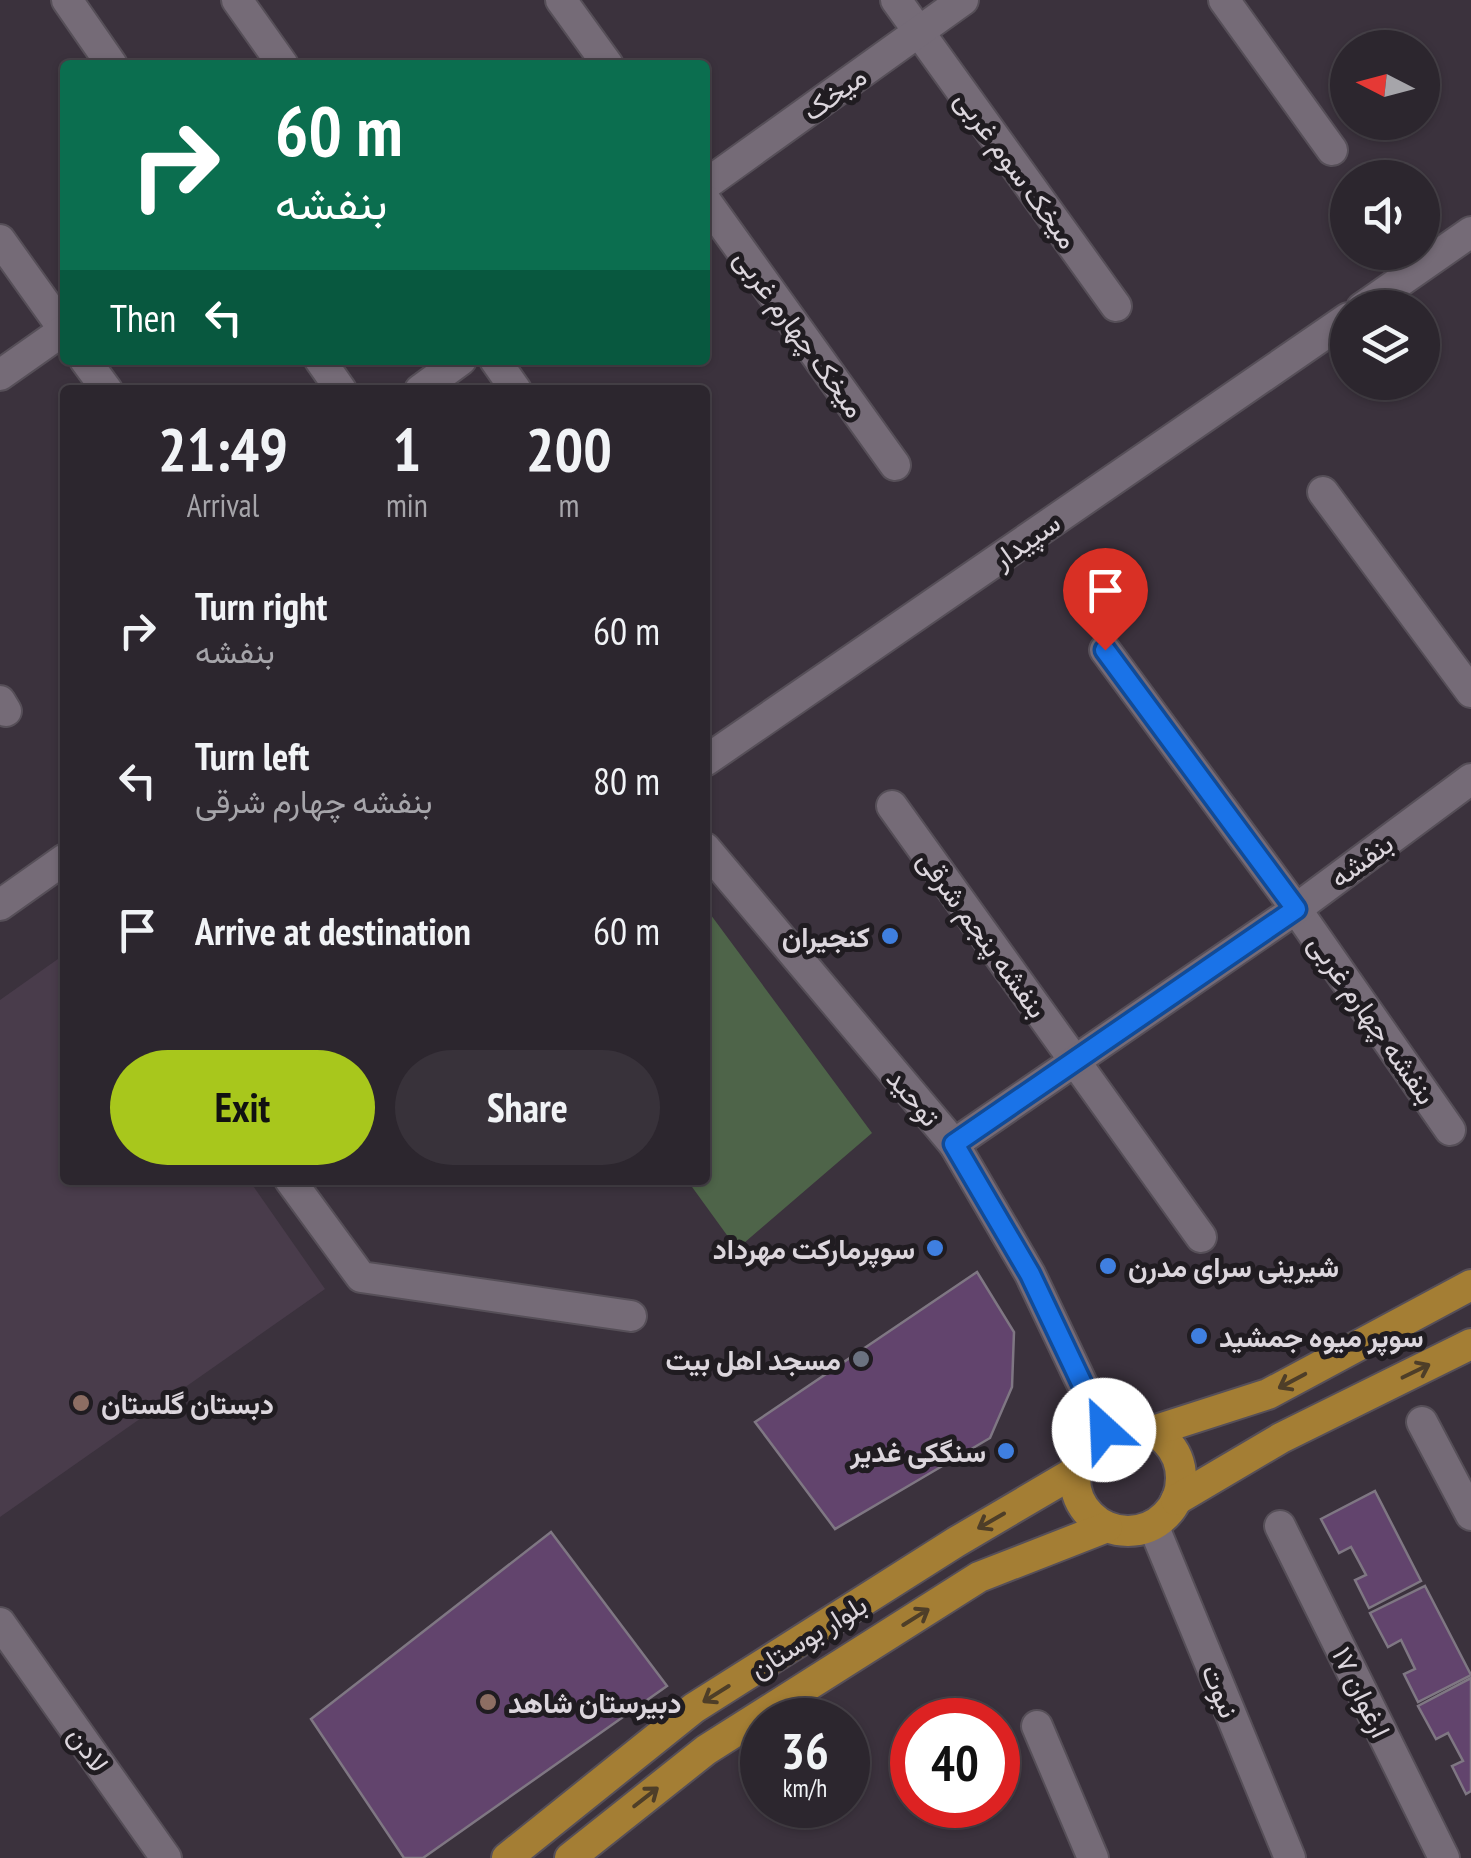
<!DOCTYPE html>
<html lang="en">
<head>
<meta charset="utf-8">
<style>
  :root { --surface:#2c262e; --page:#38323a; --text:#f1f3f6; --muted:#a6a5aa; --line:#48434a; --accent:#a8c71c }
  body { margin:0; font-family:"PT Sans Narrow",Vazirmatn,sans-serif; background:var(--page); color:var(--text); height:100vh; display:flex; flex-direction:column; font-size:38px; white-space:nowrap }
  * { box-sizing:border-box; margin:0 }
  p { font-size:32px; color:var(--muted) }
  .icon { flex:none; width:55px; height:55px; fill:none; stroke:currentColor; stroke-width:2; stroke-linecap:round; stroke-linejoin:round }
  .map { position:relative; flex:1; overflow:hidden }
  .sheet { position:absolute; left:60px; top:385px; width:650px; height:800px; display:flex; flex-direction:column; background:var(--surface); border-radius:10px; box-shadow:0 2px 8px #0004,0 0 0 2px var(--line) }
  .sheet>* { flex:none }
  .guide { position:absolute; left:60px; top:60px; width:650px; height:305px; border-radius:10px; box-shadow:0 2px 8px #0004,0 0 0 2px var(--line); background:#0b6e4f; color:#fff; overflow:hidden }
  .needle { width:65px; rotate:276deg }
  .fabs { position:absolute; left:1330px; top:30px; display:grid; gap:20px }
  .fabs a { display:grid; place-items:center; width:110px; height:110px; border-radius:50%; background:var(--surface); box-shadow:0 2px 8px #0004,0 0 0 2px var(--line); font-size:50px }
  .speed { position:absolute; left:740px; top:1698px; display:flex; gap:20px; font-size:50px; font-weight:700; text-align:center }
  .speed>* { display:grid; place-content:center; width:130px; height:130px; border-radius:50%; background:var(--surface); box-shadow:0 2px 8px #0004,0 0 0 2px var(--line); line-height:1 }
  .speed small { font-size:25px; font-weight:400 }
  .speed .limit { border:15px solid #d22; background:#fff; color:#111 }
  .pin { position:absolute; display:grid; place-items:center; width:85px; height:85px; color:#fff; margin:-102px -42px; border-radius:50% 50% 50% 0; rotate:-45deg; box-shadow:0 0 10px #0007 }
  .pin .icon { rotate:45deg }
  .me { position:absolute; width:110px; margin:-55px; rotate:335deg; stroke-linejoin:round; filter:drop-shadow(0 0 8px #0008) }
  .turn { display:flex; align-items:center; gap:35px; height:210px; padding:0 50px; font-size:45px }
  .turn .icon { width:130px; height:130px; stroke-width:2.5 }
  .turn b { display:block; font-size:70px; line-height:85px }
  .then { display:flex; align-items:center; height:95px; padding:0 50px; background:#0003; gap:20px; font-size:38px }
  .eta { display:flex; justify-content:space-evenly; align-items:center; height:170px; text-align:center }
  .eta b { font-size:60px; font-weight:700; line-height:70px }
  .cta { display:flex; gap:20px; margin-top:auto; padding:20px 50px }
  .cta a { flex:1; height:115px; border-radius:60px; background:var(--accent); color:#111; font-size:40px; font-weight:700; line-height:115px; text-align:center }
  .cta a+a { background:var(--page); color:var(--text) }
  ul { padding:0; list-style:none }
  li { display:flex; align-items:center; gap:30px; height:150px; padding:0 50px }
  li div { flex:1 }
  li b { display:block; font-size:38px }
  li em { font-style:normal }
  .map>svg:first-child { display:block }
</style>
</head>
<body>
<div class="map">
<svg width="1471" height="1858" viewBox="0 0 1471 1858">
  <rect width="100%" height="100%" fill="#3b323d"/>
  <!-- built -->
  <polygon fill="#493c4b" points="65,954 65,1180 249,1180 325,1289 0,1517 0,1000"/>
  <!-- green -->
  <polygon fill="#4e6449" points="705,907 872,1133 737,1249 687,1180 705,1180"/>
  <!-- building -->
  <g fill="#62446d" stroke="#7f7783" stroke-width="2.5">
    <polygon points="977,1272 1014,1332 1012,1387 990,1438 835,1529 755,1422"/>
    <polygon points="1375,1491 1421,1581 1369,1608 1355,1580 1366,1575 1351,1547 1339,1553 1321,1519"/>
    <polygon points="551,1532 667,1686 423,1858 404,1858 311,1719"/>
    <polygon points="1425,1586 1471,1675 1418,1702 1404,1674 1415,1669 1401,1640 1388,1647 1370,1613"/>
    <polygon points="1471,1678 1471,1791 1466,1794 1452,1766 1463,1761 1448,1733 1436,1739 1418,1706"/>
  </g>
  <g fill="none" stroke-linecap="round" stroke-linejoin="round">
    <defs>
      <g id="minor">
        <polyline points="67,0 112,65"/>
        <polyline points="237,0 283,65"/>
        <polyline points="561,0 608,65"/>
        <polyline points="896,0 1116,306"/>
        <polyline points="1224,0 1332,150"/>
        <polyline points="705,185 963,0"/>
        <polyline points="705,200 895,465"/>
        <polyline points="0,240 65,331"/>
        <polyline points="1362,308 1471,232"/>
        <polyline points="85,360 107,390"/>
        <polyline points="320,360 341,390"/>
        <polyline points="495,360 516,390"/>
        <polyline points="0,375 64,330"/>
        <polyline points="420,390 461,360"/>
        <polyline points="1323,492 1471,692"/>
        <polyline points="1105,650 1296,909 1450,1130"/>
        <polyline points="0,701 6,711"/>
        <polyline points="705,761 1348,318"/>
        <polyline points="892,806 1201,1237"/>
        <polyline points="705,848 954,1144 1030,1274 1104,1430"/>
        <polyline points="0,905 65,859"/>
        <polyline points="954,1144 1296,909 1471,779"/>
        <polyline points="290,1180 361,1277 631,1316"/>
        <polyline points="1422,1422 1471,1515"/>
        <polyline points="1153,1525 1290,1858"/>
        <polyline points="1280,1526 1444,1858"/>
        <polyline points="0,1623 166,1858"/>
        <polyline points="1037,1726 1093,1858"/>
      </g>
      <g id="major">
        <circle cx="1128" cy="1478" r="53"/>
        <polyline points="1153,1431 1268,1394 1471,1285"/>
        <polyline points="1176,1500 1281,1438 1471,1344"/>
        <polyline points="507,1858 694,1708 956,1542 1075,1472"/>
        <polyline points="570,1858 706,1750 979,1577 1107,1527"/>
      </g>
    </defs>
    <!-- minor casing -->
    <use href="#minor" stroke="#564f58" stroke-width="34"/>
    <!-- major casing -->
    <use href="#major" stroke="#564f58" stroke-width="34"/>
    <!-- minor -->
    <use href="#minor" stroke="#756b77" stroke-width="30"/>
    <!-- major -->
    <use href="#major" stroke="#a47e34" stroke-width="30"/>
  </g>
  <!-- one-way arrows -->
  <defs><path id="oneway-shaft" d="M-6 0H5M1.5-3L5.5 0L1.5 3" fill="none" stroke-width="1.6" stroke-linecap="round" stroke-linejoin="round" transform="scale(2.5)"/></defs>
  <g stroke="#4e3e28">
    <use href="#oneway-shaft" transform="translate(1416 1371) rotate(-26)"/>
    <use href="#oneway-shaft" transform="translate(1292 1381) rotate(152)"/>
    <use href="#oneway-shaft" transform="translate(991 1521) rotate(150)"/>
    <use href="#oneway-shaft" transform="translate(916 1617) rotate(-32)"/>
    <use href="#oneway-shaft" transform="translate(716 1694) rotate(148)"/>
    <use href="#oneway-shaft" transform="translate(646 1797) rotate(-38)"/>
  </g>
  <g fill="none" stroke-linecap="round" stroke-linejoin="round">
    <defs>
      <polyline id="route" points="1104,1430 1030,1274 954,1144 1296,909 1105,650"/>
    </defs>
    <!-- route casing -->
    <use href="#route" stroke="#114b97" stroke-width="25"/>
    <!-- route -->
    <use href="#route" stroke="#1a73e8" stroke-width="18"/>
  </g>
  <!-- markers -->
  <g fill="#3f7fe0" stroke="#201c21" stroke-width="4">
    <circle cx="890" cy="936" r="10"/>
    <circle cx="935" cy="1248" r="10"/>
    <circle cx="1108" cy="1266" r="10"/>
    <circle cx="1199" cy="1336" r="10"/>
    <circle cx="1006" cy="1451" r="10"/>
  </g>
  <circle fill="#6b7280" stroke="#201c21" stroke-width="4" cx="861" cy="1359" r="10"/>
  <g fill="#8d6e63" stroke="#201c21" stroke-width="4">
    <circle cx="81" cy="1403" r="10"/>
    <circle cx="488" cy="1702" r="10"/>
  </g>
  <g text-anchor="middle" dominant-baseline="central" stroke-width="10" stroke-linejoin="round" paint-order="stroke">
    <!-- street labels -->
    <g font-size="28" fill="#dcd6dd" stroke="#201c21">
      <text transform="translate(834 93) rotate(-36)">میخک</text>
      <text transform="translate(1017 169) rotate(54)">میخک سوم غربی</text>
      <text transform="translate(800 333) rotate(54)">میخک چهارم غربی</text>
      <text transform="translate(1026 540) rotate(-35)">سپیدار</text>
      <text transform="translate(1361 860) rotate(-36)">بنفشه</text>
      <text transform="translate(983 934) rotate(54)">بنفشه پنجم شرقی</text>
      <text transform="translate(1373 1019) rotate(55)">بنفشه چهارم غربی</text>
      <text transform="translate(914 1097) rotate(50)">توحید</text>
      <text transform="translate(808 1636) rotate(-32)">بلوار بوستان</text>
      <text transform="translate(1221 1691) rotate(68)">نبوت</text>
      <text transform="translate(1362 1692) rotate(64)">ارغوان ۱۷</text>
      <text transform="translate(89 1749) rotate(55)">لادن</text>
    </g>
    <!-- poi labels -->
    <g font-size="28" font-weight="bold" fill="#dcd6dd" stroke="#201c21" text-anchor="end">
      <text x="870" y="936">کنجیران</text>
      <text x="915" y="1248">سوپرمارکت مهرداد</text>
      <text x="1128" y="1266" text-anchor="start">شیرینی سرای مدرن</text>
      <text x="1219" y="1336" text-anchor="start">سوپر میوه جمشید</text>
      <text x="841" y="1359">مسجد اهل بیت</text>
      <text x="101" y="1403" text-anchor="start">دبستان گلستان</text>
      <text x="986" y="1451">سنگکی غدیر</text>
      <text x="508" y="1702" text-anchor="start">دبیرستان شاهد</text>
    </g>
  </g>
</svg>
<div class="fabs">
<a><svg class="needle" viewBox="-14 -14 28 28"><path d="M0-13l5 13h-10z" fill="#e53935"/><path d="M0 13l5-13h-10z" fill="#a6a5aa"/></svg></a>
<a><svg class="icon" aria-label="sound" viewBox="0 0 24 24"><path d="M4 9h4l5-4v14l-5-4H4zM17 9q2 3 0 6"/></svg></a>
<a><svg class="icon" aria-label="layers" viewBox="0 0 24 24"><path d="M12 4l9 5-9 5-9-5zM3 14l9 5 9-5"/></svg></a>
</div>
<div class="speed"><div>36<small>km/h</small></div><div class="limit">40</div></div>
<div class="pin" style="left:1105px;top:650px;background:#d93025"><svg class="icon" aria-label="arrive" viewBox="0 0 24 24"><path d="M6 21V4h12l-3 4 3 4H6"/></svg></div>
<svg class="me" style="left:1104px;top:1430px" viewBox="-20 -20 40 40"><circle r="19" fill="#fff"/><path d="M0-13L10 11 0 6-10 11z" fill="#1a73e8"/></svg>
<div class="guide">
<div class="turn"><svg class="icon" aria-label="right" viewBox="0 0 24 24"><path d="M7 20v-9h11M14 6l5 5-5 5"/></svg><div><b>60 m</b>بنفشه</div></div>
<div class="then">Then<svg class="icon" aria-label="left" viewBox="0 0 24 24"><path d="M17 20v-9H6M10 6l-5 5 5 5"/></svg></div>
</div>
<section class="sheet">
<div class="eta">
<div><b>21:49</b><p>Arrival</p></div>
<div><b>1</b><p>min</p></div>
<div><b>200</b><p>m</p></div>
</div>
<ul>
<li><svg class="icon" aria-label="right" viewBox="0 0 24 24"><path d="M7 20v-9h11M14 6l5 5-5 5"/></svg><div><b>Turn right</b><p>بنفشه</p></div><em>60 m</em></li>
<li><svg class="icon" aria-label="left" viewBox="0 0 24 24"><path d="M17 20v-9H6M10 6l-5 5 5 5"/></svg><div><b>Turn left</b><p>بنفشه چهارم شرقی</p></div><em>80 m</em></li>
<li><svg class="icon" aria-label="arrive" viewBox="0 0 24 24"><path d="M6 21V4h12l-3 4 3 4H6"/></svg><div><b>Arrive at destination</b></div><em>60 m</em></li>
</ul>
<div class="cta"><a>Exit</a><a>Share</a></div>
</section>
</div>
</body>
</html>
